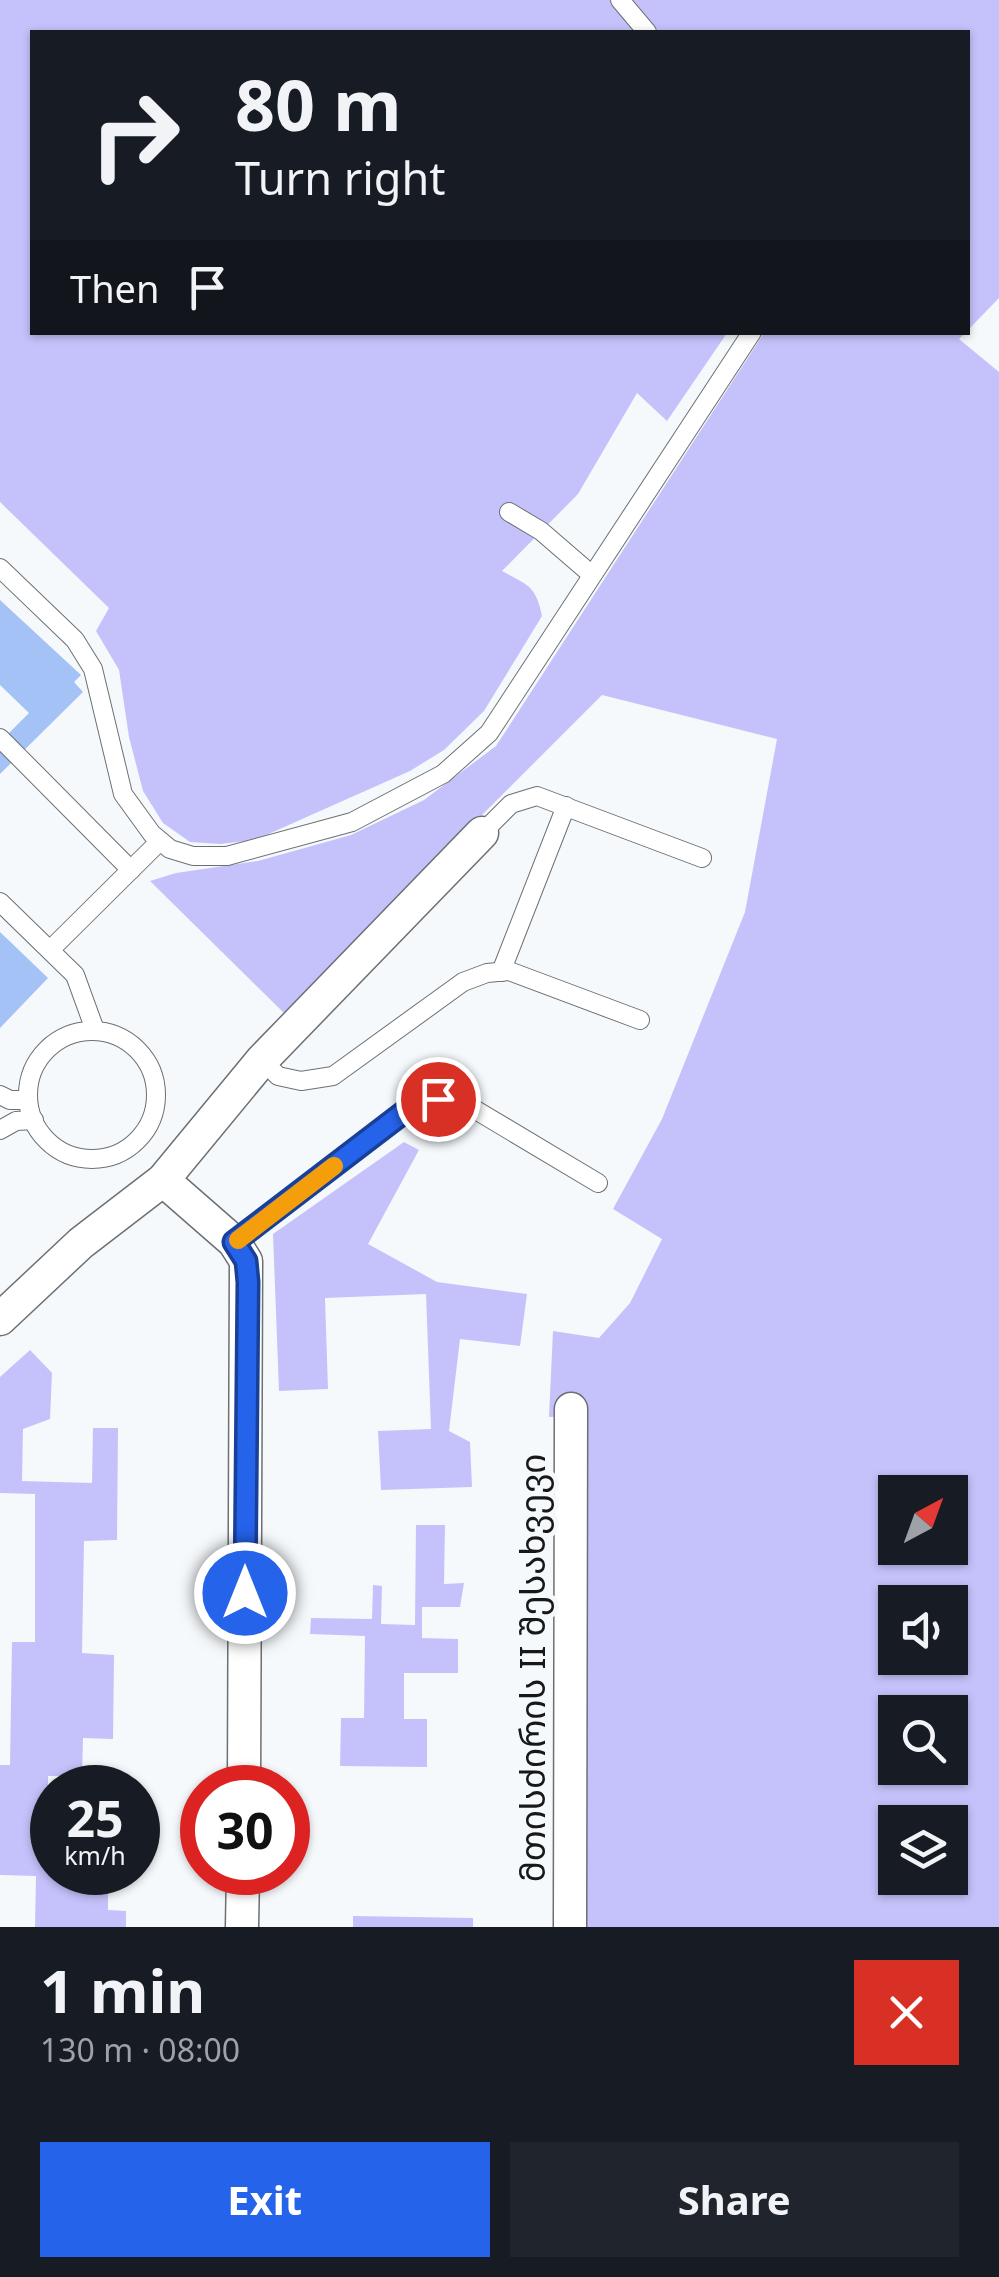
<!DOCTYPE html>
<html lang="en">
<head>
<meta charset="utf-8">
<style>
  :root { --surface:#171b24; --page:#20242c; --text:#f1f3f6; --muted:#9ea1a6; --accent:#2563eb }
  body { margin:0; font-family:"Noto Sans","Noto Sans Georgian",sans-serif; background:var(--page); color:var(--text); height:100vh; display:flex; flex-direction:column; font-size:38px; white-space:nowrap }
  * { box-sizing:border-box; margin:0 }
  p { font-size:32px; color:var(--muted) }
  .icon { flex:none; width:55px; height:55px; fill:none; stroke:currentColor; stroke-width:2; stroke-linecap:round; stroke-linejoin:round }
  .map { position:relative; height:1927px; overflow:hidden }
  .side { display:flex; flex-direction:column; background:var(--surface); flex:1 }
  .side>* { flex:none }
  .hud { position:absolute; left:30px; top:30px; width:940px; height:305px; border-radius:0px; box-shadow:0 2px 8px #0004; background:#171b24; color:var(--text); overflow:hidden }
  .needle { width:65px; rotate:41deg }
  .tools { position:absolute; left:878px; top:1475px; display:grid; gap:20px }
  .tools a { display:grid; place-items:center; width:90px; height:90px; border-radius:0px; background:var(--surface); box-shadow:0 2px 8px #0004; font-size:50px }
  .speed { position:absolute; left:30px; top:1765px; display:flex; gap:20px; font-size:50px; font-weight:700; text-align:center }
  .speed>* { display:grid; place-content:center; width:130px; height:130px; border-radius:50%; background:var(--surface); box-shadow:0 2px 8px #0004; line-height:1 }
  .speed small { font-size:25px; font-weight:400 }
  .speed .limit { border:15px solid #d22; background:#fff; color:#111 }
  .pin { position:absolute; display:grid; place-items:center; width:85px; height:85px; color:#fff; margin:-42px; border:5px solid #fff; border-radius:50%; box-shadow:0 2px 10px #0007 }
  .me { position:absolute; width:110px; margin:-55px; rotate:0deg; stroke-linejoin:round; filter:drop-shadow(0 0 8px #0008) }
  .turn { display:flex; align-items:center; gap:35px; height:210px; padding:0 40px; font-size:45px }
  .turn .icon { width:130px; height:130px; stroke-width:2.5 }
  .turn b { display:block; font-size:70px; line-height:85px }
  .then { display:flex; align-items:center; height:95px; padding:0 40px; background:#0003; gap:20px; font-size:38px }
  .round { display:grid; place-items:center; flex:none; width:105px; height:105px; border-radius:0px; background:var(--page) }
  .head { display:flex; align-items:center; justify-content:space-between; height:170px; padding:0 40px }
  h1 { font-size:60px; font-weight:700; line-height:75px }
  .button { display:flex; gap:20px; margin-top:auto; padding:20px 40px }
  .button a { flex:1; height:115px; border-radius:0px; background:var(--accent); color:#fff; font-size:40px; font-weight:700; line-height:115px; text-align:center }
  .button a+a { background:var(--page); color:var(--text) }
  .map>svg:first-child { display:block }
</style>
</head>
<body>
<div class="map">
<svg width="999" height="1927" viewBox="0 0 999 1927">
  <rect width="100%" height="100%" fill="#f5f9fc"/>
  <!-- green -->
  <g fill="#c5c2fb" fill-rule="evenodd">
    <path d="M 0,0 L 999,0 L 999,298 L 968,330 L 968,32 L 32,32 L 32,332 L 727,333 L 667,421 L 637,393 L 578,494 L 502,571 C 527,585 536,585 542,616 L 484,711 L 444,750 L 410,771 L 255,840 L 220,844 L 190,842 L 163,823 L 143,791 L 129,737 L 119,670 L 96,631 L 109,608 L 0,502 Z"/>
    <path d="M 764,333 L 965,333 L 959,339 L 999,372 L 999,1927 L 581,1927 L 583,1416 L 549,1417 L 553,1331 L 599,1338 L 630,1303 L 662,1239 L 613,1209 L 662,1119 L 745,912 L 777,739 L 602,695 L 284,1013 L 150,881 L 176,873 L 258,861 L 351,835 L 424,800 L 496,746 ZM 895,1492 L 950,1492 L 950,1548 L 895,1548 ZM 895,1602 L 950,1602 L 950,1658 L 895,1658 ZM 895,1712 L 950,1712 L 950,1768 L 895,1768 ZM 895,1822 L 950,1822 L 950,1878 L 895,1878 Z"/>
    <polygon points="404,1142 419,1150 368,1244 437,1282 527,1294 520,1346 460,1339 449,1431 470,1442 472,1487 381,1490 378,1431 431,1429 426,1294 325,1298 328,1389 279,1391 273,1234"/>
    <polygon points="30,1350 52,1373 50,1419 23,1429 22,1481 92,1483 93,1428 118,1428 117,1540 84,1541 82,1653 114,1655 113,1739 83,1738 82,1776 48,1776 48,1832 52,1833 52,1872 108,1873 108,1910 126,1911 126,1927 35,1927 36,1876 0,1875 0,1765 10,1765 12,1642 35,1642 35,1494 0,1493 0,1377"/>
    <polygon points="416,1525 445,1525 444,1584 464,1583 460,1607 422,1607 422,1638 458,1639 458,1673 404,1673 404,1719 427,1719 427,1767 340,1766 341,1718 364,1718 365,1636 310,1634 311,1618 372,1619 373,1585 382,1586 381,1624 415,1625"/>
    <polygon points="353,1916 473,1918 473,1927 353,1927"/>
  </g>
  <!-- building -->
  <g fill="#a5c2f6">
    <polygon points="0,600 81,675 74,682 83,692 0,774 0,742 29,713 0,685"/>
    <polygon points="0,932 48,978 0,1028"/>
  </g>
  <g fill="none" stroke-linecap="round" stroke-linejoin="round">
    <defs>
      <g id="lane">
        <polyline points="620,0 647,32"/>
        <polyline points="509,512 541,531 592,575"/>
        <polyline points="0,568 75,640 93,669 123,794 152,834 170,849 193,856 227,856 352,822 443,774 489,733 752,332"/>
        <polyline points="0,738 131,870"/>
        <polyline points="482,833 511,804 537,796 702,858"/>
        <polyline points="0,902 75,975 95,1030"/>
        <polyline points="50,950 160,841"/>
        <polyline points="501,972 566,806"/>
        <circle cx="92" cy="1095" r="64"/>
        <polyline points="262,1060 278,1076 301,1081 333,1076 463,982 487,973 509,971 640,1020"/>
        <polyline points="0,1095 10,1100 28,1100"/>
        <polyline points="0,1130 16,1121 34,1120"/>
        <polyline points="234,1242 416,1103 438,1099 459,1100 598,1183"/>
      </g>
      <g id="street">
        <polyline points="163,1180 234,1242 246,1261 244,1788"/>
        <polyline points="0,1319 81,1243 163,1180 262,1060 482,833"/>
        <polyline points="242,1927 243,1872"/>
        <polyline points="570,1927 571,1409"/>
      </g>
    </defs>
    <!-- lane casing -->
    <use href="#lane" stroke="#6c7073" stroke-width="20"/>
    <!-- street casing -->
    <use href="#street" stroke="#6c7073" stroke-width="35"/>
    <!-- lane -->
    <use href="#lane" stroke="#fff" stroke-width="18"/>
    <!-- street -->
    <use href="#street" stroke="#fff" stroke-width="32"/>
  </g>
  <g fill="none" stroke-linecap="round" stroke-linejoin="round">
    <defs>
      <polyline id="route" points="245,1593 248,1282 246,1261 234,1242 416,1103 438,1099"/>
    </defs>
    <!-- route casing -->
    <use href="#route" stroke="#184099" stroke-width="25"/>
    <!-- route -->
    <use href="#route" stroke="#2563eb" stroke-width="18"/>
    <!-- slow -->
    <polyline stroke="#f59e0b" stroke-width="18" points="238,1240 334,1166"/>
  </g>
  <g text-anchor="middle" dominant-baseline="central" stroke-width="10" stroke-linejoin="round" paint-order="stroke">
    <!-- street labels -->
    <g font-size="35" fill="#161819" stroke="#f5f9fc">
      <text transform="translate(531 1668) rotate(-90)">მთისძირის II შესახვევი</text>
    </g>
  </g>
</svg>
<div class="tools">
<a><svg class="needle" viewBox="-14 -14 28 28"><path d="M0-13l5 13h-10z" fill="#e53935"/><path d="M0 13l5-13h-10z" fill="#9ea1a6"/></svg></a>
<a><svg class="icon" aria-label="sound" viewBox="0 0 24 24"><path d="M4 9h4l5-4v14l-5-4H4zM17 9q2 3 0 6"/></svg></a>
<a><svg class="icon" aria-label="search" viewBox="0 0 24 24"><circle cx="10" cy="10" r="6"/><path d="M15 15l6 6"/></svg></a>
<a><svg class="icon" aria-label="layers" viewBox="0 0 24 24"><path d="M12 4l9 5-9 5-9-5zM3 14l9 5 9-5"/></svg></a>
</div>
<div class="speed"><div>25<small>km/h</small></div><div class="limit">30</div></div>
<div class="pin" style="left:438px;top:1099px;background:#d93025"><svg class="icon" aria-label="arrive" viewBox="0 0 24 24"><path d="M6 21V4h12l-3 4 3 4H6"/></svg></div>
<svg class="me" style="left:245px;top:1593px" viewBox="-20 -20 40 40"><circle r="17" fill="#2563eb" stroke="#fff" stroke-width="3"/><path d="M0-11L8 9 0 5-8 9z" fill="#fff"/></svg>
<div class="hud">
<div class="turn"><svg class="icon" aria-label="right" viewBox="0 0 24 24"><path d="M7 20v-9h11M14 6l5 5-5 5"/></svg><div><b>80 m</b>Turn right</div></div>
<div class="then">Then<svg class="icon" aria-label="arrive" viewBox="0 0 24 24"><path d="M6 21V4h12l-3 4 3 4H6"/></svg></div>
</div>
</div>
<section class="side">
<div class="head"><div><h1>1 min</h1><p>130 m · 08:00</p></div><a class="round" style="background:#d93025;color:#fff"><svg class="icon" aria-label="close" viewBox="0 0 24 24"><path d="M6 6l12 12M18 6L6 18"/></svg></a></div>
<div class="button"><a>Exit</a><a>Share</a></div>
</section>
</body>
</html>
